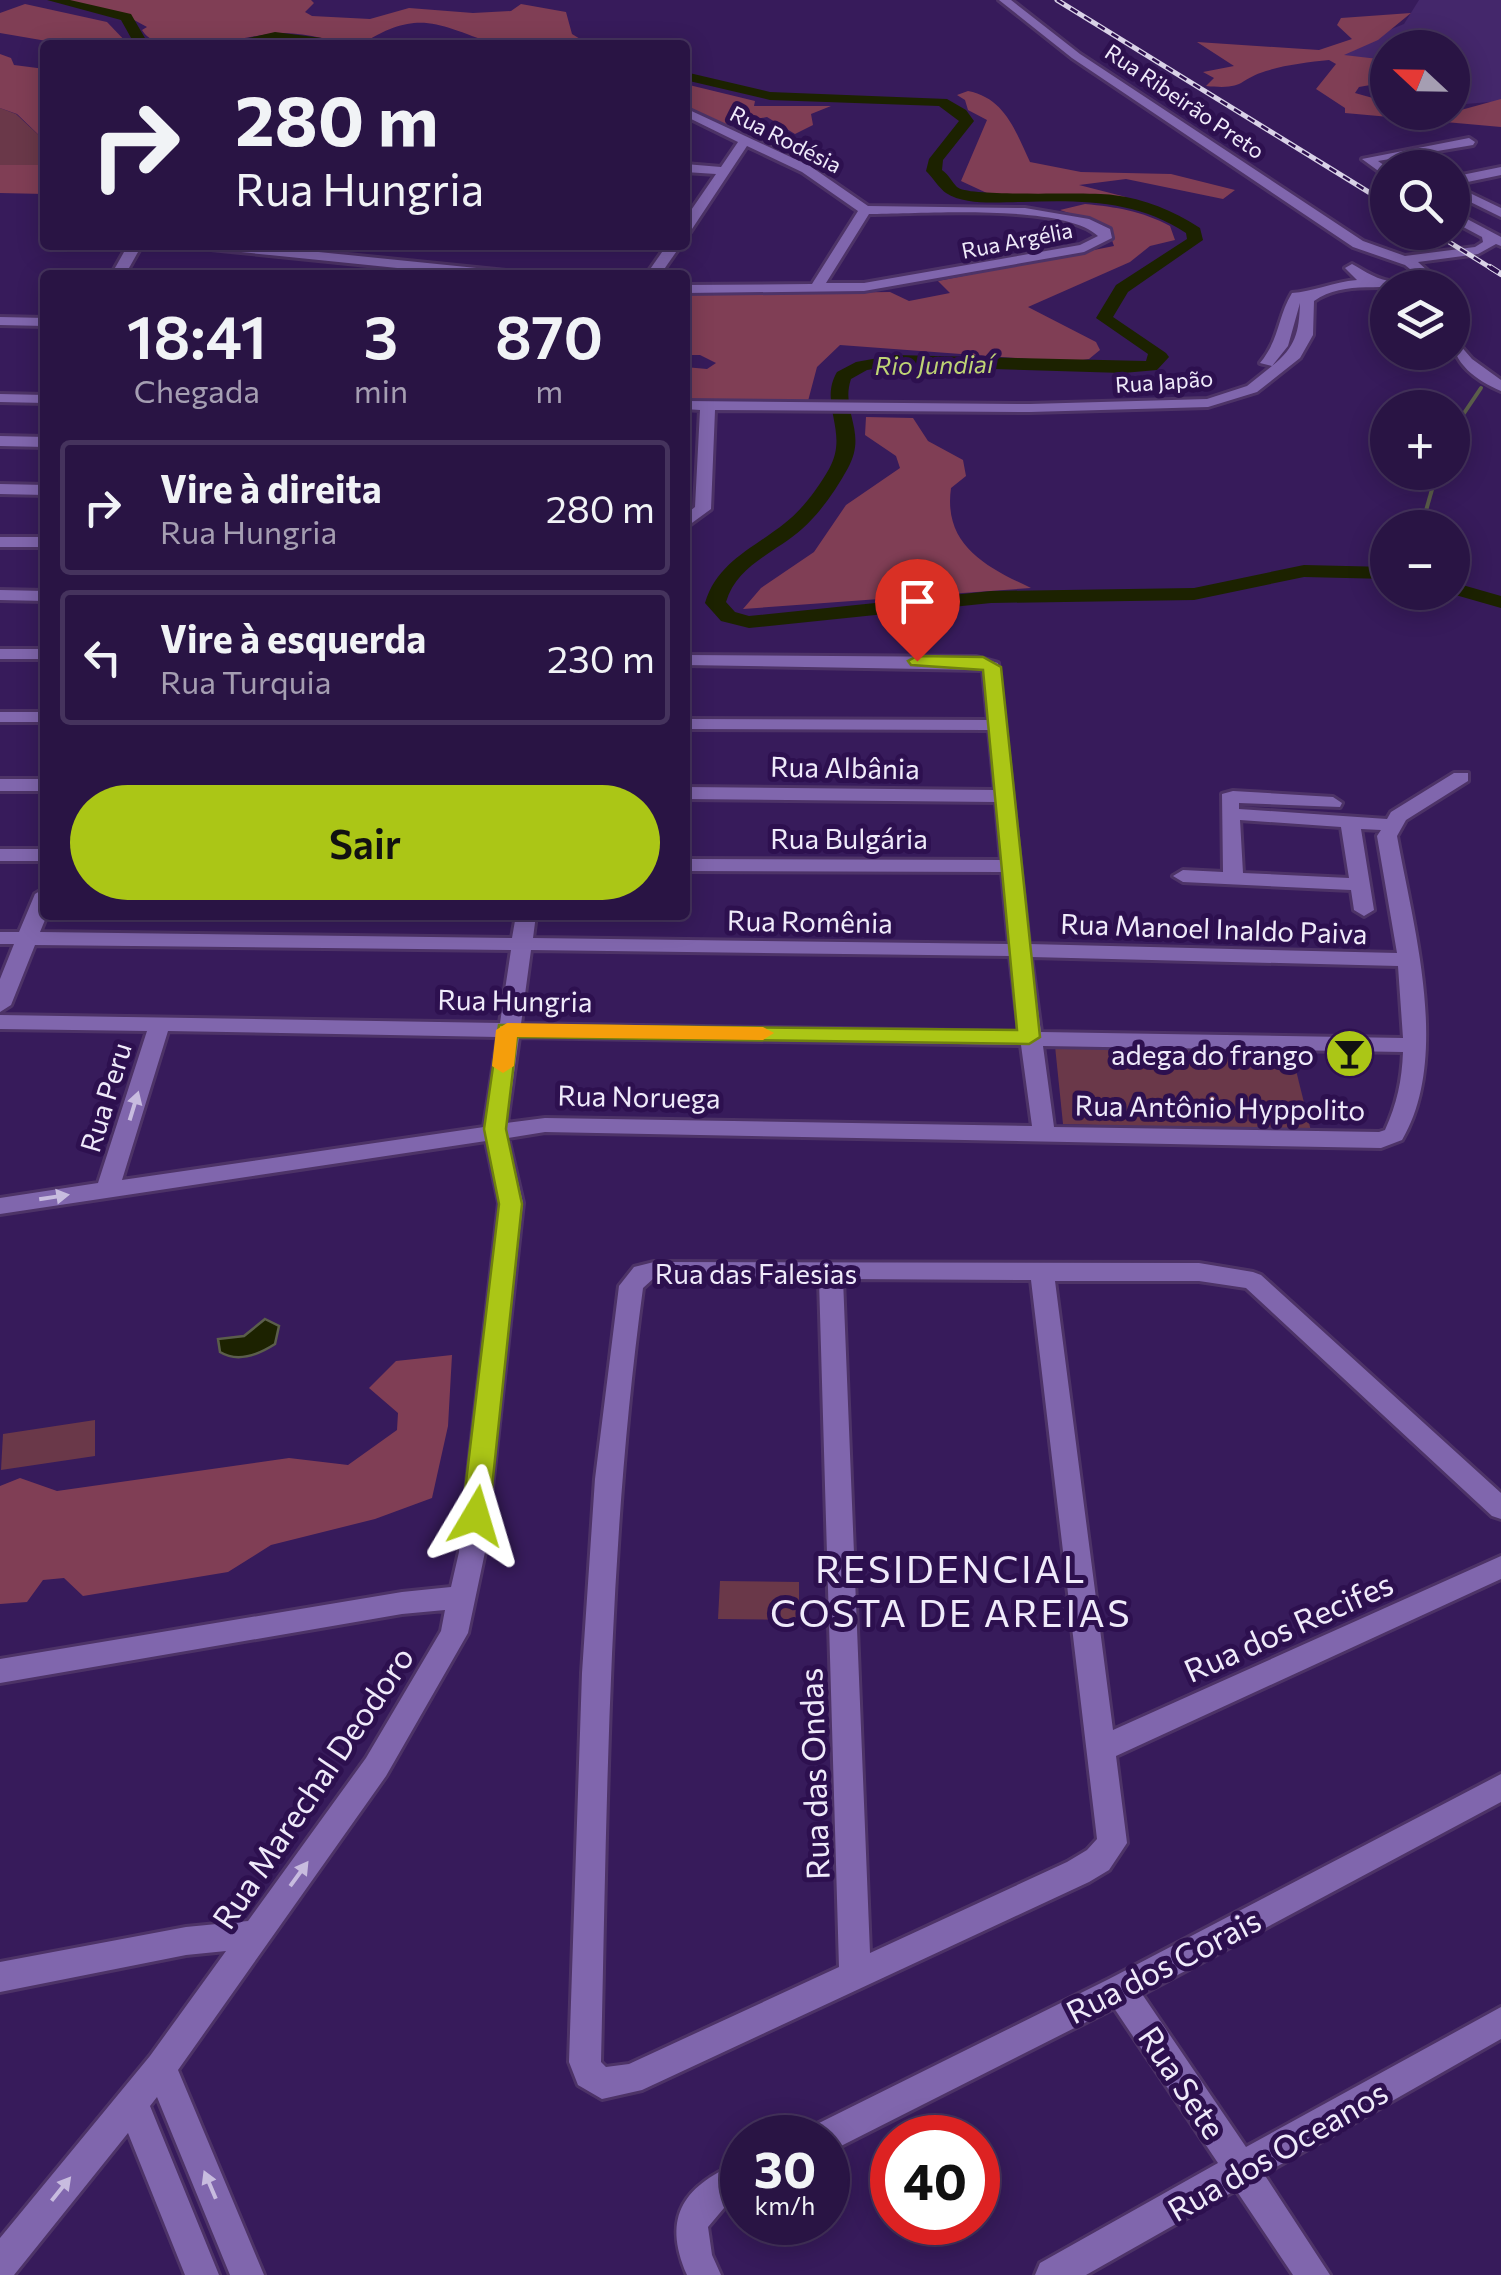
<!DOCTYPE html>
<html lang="pt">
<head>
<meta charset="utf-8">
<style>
  :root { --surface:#291444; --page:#35214f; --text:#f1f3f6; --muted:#a59eb2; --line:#45335d; --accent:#abc616 }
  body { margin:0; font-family:Commissioner,sans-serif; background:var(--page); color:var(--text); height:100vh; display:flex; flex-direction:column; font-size:38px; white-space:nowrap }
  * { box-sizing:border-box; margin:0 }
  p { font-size:32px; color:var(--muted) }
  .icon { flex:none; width:55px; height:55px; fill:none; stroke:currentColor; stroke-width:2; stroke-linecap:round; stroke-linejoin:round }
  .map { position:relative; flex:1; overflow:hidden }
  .side { position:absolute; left:40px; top:270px; width:650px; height:650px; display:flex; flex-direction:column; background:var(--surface); border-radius:10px; box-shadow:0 5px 25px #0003,0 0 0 2px var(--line) }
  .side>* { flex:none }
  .hud { position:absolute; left:40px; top:40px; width:650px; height:210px; border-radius:10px; box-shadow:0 5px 25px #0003,0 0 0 2px var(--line); background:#291444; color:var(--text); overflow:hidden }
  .needle { width:65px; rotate:292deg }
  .controls { position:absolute; left:1370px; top:30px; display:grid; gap:20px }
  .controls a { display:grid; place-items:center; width:100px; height:100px; border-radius:50%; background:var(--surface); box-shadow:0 5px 25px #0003,0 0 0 2px var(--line); font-size:50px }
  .speed { position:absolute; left:720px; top:2115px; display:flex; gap:20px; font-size:50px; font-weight:700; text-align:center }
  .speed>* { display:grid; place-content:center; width:130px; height:130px; border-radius:50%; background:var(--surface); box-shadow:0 5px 25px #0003,0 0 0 2px var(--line); line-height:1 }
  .speed small { font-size:25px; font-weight:400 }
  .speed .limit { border:15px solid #d22; background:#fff; color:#111 }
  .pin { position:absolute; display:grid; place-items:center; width:85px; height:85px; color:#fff; margin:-102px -42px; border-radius:50% 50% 50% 0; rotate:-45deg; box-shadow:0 0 10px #0007 }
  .pin .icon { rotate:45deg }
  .me { position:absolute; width:110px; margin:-55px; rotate:7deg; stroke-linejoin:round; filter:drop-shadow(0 0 8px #0008) }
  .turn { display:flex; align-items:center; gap:35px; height:210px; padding:0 30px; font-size:45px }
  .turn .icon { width:130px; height:130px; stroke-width:2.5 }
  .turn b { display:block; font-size:70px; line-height:85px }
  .eta { display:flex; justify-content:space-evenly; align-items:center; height:170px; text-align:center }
  .eta b { font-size:60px; font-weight:600; line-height:70px }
  .primary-button { display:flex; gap:20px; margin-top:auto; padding:20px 30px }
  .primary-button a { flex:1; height:115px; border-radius:60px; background:var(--accent); color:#111; font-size:40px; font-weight:600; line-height:115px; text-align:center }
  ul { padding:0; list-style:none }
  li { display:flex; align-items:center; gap:30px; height:135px; margin:0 20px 15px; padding:0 10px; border:5px solid var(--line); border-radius:10px }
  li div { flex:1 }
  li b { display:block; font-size:38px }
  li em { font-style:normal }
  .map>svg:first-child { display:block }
</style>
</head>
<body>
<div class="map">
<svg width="1501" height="2275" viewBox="0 0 1501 2275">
  <rect width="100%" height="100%" fill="#371b5b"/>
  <!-- built -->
  <polygon fill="#44276b" points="1419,0 1501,0 1501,105 1490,102 1453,105 1452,48 1388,48 1387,79 1334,52 1404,24"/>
  <!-- green -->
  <g fill="#6a3849">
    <polygon points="0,108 16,114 45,141 45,165 0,165"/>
    <polygon points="1055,1046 1291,1050 1311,1131 1063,1124"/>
    <polygon points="95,1420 95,1456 1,1470 3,1434"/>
    <polygon points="720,1581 799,1582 799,1620 718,1619"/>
  </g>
  <!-- forest -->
  <g fill="#803e55">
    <path d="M 49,0 L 311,0 L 314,3 L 305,12 L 312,16 L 370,19 L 409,8 L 473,13 L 511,11 L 521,4 L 566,12 L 572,34 L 590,45 C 565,45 515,51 494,44 C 437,24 418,8 360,45 C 334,42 309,33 283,33 C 250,33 161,63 142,30 L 147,27 L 123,14 Z"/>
    <polygon points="25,4 107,22 129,45 70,45 0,33 0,13"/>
    <path d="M 1411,13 L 1378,40 L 1344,55 L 1387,60 L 1387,82 L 1359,87 L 1355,93 L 1387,102 L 1388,112 L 1450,113 L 1501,99 L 1501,127 L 1345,113 L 1345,108 L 1316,89 L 1336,64 L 1329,60 C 1309,62 1284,65 1266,71 C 1237,80 1246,90 1206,86 L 1214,78 L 1203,72 L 1234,66 L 1197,42 L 1319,50 L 1352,39 L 1337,25 L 1341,18 Z"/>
    <polygon points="0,54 11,58 14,65 45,69 45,141 17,114 0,108"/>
    <polygon points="685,84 755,101 754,106 831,106 811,114 813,125 795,134 767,117 724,125 685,105"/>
    <path d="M 968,91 C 1005,98 1016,132 1030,162 L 1081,172 L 1171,174 L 1235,190 L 1223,199 L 1126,179 L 1079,185 L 1126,197 L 989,194 L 961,181 L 987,120 L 968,110 L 965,100 L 957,95 Z"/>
    <polygon points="0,165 45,165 45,194 0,193"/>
    <path d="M 1085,204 C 1116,207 1142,211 1170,226 L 1175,240 L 1150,246 L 1130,262 L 1028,307 L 1096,342 L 1100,350 L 1089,359 L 1070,362 L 840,345 L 817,367 L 808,401 L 685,400 L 685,367 L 707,369 L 716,363 L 700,355 L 685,355 L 685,295 L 890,292 L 909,301 L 950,293 L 938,281 L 1114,246 L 1107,226 L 1060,210 Z"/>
    <path d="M 866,417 L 913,418 L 928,441 L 963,460 L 966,476 L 951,488 C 943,545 986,567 1031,588 L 743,609 L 761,588 L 814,552 L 846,505 L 900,468 L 896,456 L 865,435 Z"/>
    <polygon points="452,1355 448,1426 432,1498 375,1519 271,1545 228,1572 83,1596 64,1578 43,1580 27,1602 0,1604 0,1486 20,1478 57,1491 289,1458 348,1465 397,1430 398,1413 369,1388 396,1361"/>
  </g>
  <!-- water -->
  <path fill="#1c2200" stroke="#5b5e4b" stroke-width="2.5" d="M 265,1319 L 279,1326 L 275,1344 C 258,1355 238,1363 220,1352 L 218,1339 L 244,1336 Z"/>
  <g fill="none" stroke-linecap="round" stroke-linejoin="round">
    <!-- stream -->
    <g stroke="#5b5e4b" stroke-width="4">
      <polyline points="1452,431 1481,388"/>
      <polyline points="1421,528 1437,472"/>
    </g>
    <!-- river -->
    <g fill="#1c2200" fill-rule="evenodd">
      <polygon points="47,0 70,0 131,14 149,45 135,45 121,20"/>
      <polygon points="275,32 346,41 353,45 275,40 217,45"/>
      <path d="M 685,72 L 770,92 L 947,99 L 966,110 L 974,121 L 943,160 L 942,170 C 949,175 952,182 957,187 C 969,198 1086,191 1113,195 C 1145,199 1172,210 1200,228 L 1203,240 L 1128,292 L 1113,317 L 1166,353 L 1169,357 L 1157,370 L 1123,373 L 895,366 L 867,370 L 851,379 C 840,411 868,432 848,468 C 836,490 820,513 802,529 C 775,553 737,565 726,602 L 735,612 L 749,616 L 991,591 L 1194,588 L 1304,565 L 1388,567 L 1388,579 L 1304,577 L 1194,600 L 991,603 L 749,628 L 721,621 L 705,603 C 717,562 754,548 785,523 C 803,509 818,488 829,469 C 850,432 818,404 837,372 L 856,362 L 895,355 L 1146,361 L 1148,354 L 1096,318 L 1116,285 L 1187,239 L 1186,233 C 1136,200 1081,200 1022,202 C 1000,202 966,206 946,193 C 940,189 933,178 926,171 L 929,159 L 959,121 L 939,106 L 770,100 L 685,80 Z"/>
      <polygon points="1452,582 1501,596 1501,608 1445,592 1452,592"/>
    </g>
    <defs>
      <g id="minor">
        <path d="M 999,0 L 1011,0 L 1080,54 L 1363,241 L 1405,256 L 1475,247 L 1483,242 L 1482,237 L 1452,221 L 1452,211 L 1501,237 L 1501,246 L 1496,244 L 1478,254 L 1418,262 L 1430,273 L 1421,284 C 1386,292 1345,279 1314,301 L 1313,335 L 1300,358 L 1257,392 L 1208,407 L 1030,412 L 715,410 L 711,509 L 685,528 L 685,515 L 695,507 L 700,410 L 685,409 L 685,401 L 1030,404 L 1207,399 L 1247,386 L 1272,366 L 1260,363 C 1280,339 1277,318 1292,293 C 1312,292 1333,282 1357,280 L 1345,268 L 1352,264 C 1371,275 1393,291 1415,273 L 1405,265 L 1353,247 L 1072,58 ZM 1300,303 C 1299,332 1296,347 1272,366 L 1288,346 Z"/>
        <path d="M 685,108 L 810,166 L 868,206 L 1025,208 L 1089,219 L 1110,229 L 1112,238 L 1084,252 L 864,291 L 685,293 L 685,285 L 812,284 L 858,211 L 802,172 L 747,146 L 690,232 L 685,233 L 685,219 L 716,174 L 685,172 L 685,164 L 721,167 L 738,142 L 685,116 ZM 869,214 C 919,214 1064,203 1098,236 L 1080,245 L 864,283 L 826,283 Z"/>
        <polygon points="1469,138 1475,142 1473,145 1378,161 1388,168 1388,178 1362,159"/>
        <polygon points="1501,167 1501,175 1453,185 1501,208 1501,217 1452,193 1452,177"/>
        <polygon points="128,245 142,245 125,275 111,275"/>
        <polygon points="204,245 250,245 506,271 513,275 466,275 211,249"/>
        <polygon points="667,245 681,245 660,275 646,275"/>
        <polygon points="0,317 45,318 45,326 0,325"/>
        <path d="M 1452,336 L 1472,359 L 1501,380 L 1501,391 C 1477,381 1452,363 1452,336 Z"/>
        <polygon points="0,394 45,395 45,403 0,402"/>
        <polygon points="0,436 45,437 45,447 0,446"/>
        <polygon points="0,484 45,485 45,495 0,494"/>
        <rect x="0" y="537" width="45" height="10"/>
        <polygon points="0,590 45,591 45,601 0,600"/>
        <rect x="0" y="649" width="45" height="10"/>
        <path d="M 685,655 L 976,657 L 998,663 L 1029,944 L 1397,953 L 1377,836 L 1381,830 L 1361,829 L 1374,910 L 1364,916 L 1354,910 L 1351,890 L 1183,882 L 1173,876 L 1183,870 L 1223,872 L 1222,794 L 1233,791 L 1333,797 L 1342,803 L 1340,807 L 1239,803 L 1239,809 L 1387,819 L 1391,812 L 1454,773 L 1468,773 L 1468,781 L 1406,820 L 1397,836 C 1413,926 1451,1057 1402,1140 L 1381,1148 L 545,1132 L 508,1138 L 523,1203 L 485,1552 L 468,1633 L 386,1776 L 178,2070 L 264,2275 L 230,2275 L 157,2097 L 150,2106 L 219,2275 L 185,2275 L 128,2133 L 14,2275 L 0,2275 L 0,2238 L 150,2056 L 226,1951 L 186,1955 L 0,1992 L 0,1962 L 186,1927 L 248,1921 L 366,1758 L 441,1631 L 445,1610 L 402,1614 L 0,1683 L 0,1659 L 402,1592 L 451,1587 L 459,1552 L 499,1203 L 486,1141 L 0,1214 L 0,1198 L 98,1183 L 147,1031 L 0,1029 L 0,1015 L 500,1023 L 511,950 L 35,945 L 11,1005 L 0,1012 L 0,979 L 14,944 L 0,944 L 0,932 L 19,932 L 35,894 L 45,888 L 47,915 L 40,932 L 512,938 L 516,915 L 536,915 L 533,938 L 1009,944 L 1002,872 L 685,871 L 685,859 L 1001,860 L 996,802 L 685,799 L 685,787 L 995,790 L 989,730 L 685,729 L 685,719 L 988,720 L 983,670 L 685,665 ZM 1240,820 L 1341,827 L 1349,878 L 1243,873 ZM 531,950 L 1010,956 L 1019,1032 L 521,1024 ZM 1031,957 L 1398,966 L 1403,1038 L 1041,1032 ZM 168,1031 L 498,1037 L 484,1127 L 122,1180 ZM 519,1037 L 1021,1045 L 1032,1126 L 545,1118 L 507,1123 ZM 1043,1046 L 1403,1052 C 1402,1080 1397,1104 1385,1130 L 1379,1132 L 1054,1127 Z"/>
        <rect x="0" y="712" width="45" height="10"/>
        <rect x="0" y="779" width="45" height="12"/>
        <rect x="0" y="849" width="45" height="12"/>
        <path d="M 654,1262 L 1199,1263 L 1253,1272 L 1261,1275 L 1501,1493 L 1501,1519 L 1492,1516 L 1246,1288 L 1199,1281 L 1055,1281 L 1113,1730 L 1501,1556 L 1501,1579 L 1116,1756 L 1127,1843 L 1109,1870 L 1089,1882 L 642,2090 L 602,2099 L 578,2085 L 569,2062 L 582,1673 L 595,1479 L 619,1286 L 634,1267 ZM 654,1278 L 819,1279 L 839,1967 L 629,2064 L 606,2067 L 601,2062 C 607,1803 608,1545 643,1288 ZM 843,1279 L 1031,1280 L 1097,1839 L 1087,1850 L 1067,1862 L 870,1953 Z"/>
        <polygon points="1501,1774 1501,1802 1142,1994 1246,2147 1501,2007 1501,2039 1264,2174 1330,2275 1293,2275 1236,2190 1086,2275 1035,2275 1040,2263 1218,2163 1114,2008 835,2149 828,2152 828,2138 807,2138 811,2127 1109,1979"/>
        <path d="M 742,2161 L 742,2196 L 724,2208 L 708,2227 L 712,2255 L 721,2275 L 687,2275 C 661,2215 685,2185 742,2161 Z"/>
      </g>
    </defs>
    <!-- minor casing -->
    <use href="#minor" stroke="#4d3367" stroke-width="6"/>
    <!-- minor -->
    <use href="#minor" fill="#8066ad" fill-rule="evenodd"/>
    <defs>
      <g id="rail-far1">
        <polyline points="1057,0 1388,204"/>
        <polyline points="1433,232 1494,270"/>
      </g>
      <polyline id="rail" points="1490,267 1501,274"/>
    </defs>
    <!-- rail-far1 casing -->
    <use href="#rail-far1" stroke="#d9d2e7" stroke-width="5"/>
    <!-- rail casing -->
    <use href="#rail" stroke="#d9d2e7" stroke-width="6"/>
    <!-- rail-far1 -->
    <use href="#rail-far1" stroke="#2d104f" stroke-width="2.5" stroke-dasharray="8" stroke-linecap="butt"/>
    <!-- rail -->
    <use href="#rail" stroke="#2d104f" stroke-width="4" stroke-dasharray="10" stroke-linecap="butt"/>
  </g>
  <!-- one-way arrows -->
  <defs><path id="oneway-solid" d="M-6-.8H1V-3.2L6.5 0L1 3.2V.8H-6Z" transform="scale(2.5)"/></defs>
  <g fill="#c8bcdf">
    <use href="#oneway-solid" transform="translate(134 1106) rotate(-73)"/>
    <use href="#oneway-solid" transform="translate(54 1197) rotate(-9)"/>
    <use href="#oneway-solid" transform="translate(299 1874) rotate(-54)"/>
    <use href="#oneway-solid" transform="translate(210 2185) rotate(-113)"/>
    <use href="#oneway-solid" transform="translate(61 2189) rotate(-51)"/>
  </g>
  <!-- route -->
  <polygon fill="#abc616" stroke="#6f810e" stroke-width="2.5" points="917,656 983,657 1001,667 1040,1037 1029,1044 517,1037 506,1129 522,1204 489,1516 485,1524 466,1524 462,1516 499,1204 484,1129 499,1025 1017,1030 983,670 911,665 908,661"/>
  <!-- slow -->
  <polygon fill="#f59e0b" points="507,1023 763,1027 774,1033 763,1040 517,1037 514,1066 503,1073 492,1066 496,1030"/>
  <!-- icons -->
  <defs>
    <symbol id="bar-disc" viewBox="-11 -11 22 22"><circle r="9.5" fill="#abc616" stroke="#2d104f"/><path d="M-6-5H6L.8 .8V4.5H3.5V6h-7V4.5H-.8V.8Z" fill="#111"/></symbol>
  </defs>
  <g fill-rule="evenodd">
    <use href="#bar-disc" x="1322" y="1026" width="55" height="55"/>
  </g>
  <g text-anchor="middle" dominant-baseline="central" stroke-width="10" stroke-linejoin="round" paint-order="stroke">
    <!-- far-street labels -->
    <g font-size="22" fill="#efeafa" stroke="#2d104f">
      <text transform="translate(1185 101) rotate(34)">Rua Ribeirão Preto</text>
      <text transform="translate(786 139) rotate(27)">Rua Rodésia</text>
      <text transform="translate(1017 240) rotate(-11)">Rua Argélia</text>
      <text transform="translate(1164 381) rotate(-4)">Rua Japão</text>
    </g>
    <!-- far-water labels -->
    <g font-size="25" font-style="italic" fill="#bfd475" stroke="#2d104f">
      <text transform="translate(934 364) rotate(-1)">Rio Jundiaí</text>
    </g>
    <!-- street labels -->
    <g font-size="28" fill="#efeafa" stroke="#2d104f">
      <text transform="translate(845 767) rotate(1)">Rua Albânia</text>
      <text x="849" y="838">Rua Bulgária</text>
      <text transform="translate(810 921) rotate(1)">Rua Romênia</text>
      <text transform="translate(1214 928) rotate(2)">Rua Manoel Inaldo Paiva</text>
      <text transform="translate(515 1000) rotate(1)">Rua Hungria</text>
      <text transform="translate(639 1096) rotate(1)">Rua Noruega</text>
      <text transform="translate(105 1097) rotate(-73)">Rua Peru</text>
      <text transform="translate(1220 1107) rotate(1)">Rua Antônio Hyppolito</text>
      <text x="756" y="1273">Rua das Falesias</text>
    </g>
    <!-- poi labels -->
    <g font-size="28" fill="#efeafa" stroke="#2d104f" text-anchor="end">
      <text x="1314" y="1054">adega do frango</text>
    </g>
    <!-- near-street labels -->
    <g font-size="32" fill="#efeafa" stroke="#2d104f">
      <text transform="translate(1288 1626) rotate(-24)">Rua dos Recifes</text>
      <text transform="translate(813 1774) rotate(-92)">Rua das Ondas</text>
      <text transform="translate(312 1787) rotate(-56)">Rua Marechal Deodoro</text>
      <text transform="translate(1163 1965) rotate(-27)">Rua dos Corais</text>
      <text transform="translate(1183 2082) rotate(56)">Rua Sete</text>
      <text transform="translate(1277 2150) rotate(-30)">Rua dos Oceanos</text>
    </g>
    <!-- near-quarter labels -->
    <g font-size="38" letter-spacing="2.5" fill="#efeafa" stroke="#2d104f">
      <text x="951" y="1567">RESIDENCIAL<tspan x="951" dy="44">COSTA DE AREIAS</tspan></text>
    </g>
  </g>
</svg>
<div class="controls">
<a><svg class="needle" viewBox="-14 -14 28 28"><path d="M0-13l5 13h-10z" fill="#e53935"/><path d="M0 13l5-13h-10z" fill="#a59eb2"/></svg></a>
<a><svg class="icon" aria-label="search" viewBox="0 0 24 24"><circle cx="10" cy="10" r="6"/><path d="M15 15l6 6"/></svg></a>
<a><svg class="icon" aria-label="layers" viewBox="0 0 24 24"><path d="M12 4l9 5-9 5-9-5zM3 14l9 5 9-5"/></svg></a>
<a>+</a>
<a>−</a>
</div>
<div class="speed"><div>30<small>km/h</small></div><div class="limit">40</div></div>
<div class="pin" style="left:917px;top:661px;background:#d93025"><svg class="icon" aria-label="arrive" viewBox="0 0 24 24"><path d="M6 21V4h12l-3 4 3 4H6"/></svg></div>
<svg class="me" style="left:476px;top:1516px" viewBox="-20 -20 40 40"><path d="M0-17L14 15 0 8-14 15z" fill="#abc616" stroke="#fff" stroke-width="4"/></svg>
<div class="hud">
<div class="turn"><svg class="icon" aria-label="right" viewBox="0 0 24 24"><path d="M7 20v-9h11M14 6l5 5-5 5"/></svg><div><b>280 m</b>Rua Hungria</div></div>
</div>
<section class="side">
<div class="eta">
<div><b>18:41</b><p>Chegada</p></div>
<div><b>3</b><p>min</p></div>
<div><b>870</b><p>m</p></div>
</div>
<ul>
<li><svg class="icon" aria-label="right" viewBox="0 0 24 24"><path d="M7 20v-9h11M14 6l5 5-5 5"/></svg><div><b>Vire à direita</b><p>Rua Hungria</p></div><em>280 m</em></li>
<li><svg class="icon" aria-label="left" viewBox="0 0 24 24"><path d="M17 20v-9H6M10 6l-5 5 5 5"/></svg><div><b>Vire à esquerda</b><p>Rua Turquia</p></div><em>230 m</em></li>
</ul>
<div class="primary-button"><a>Sair</a></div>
</section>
</div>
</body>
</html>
